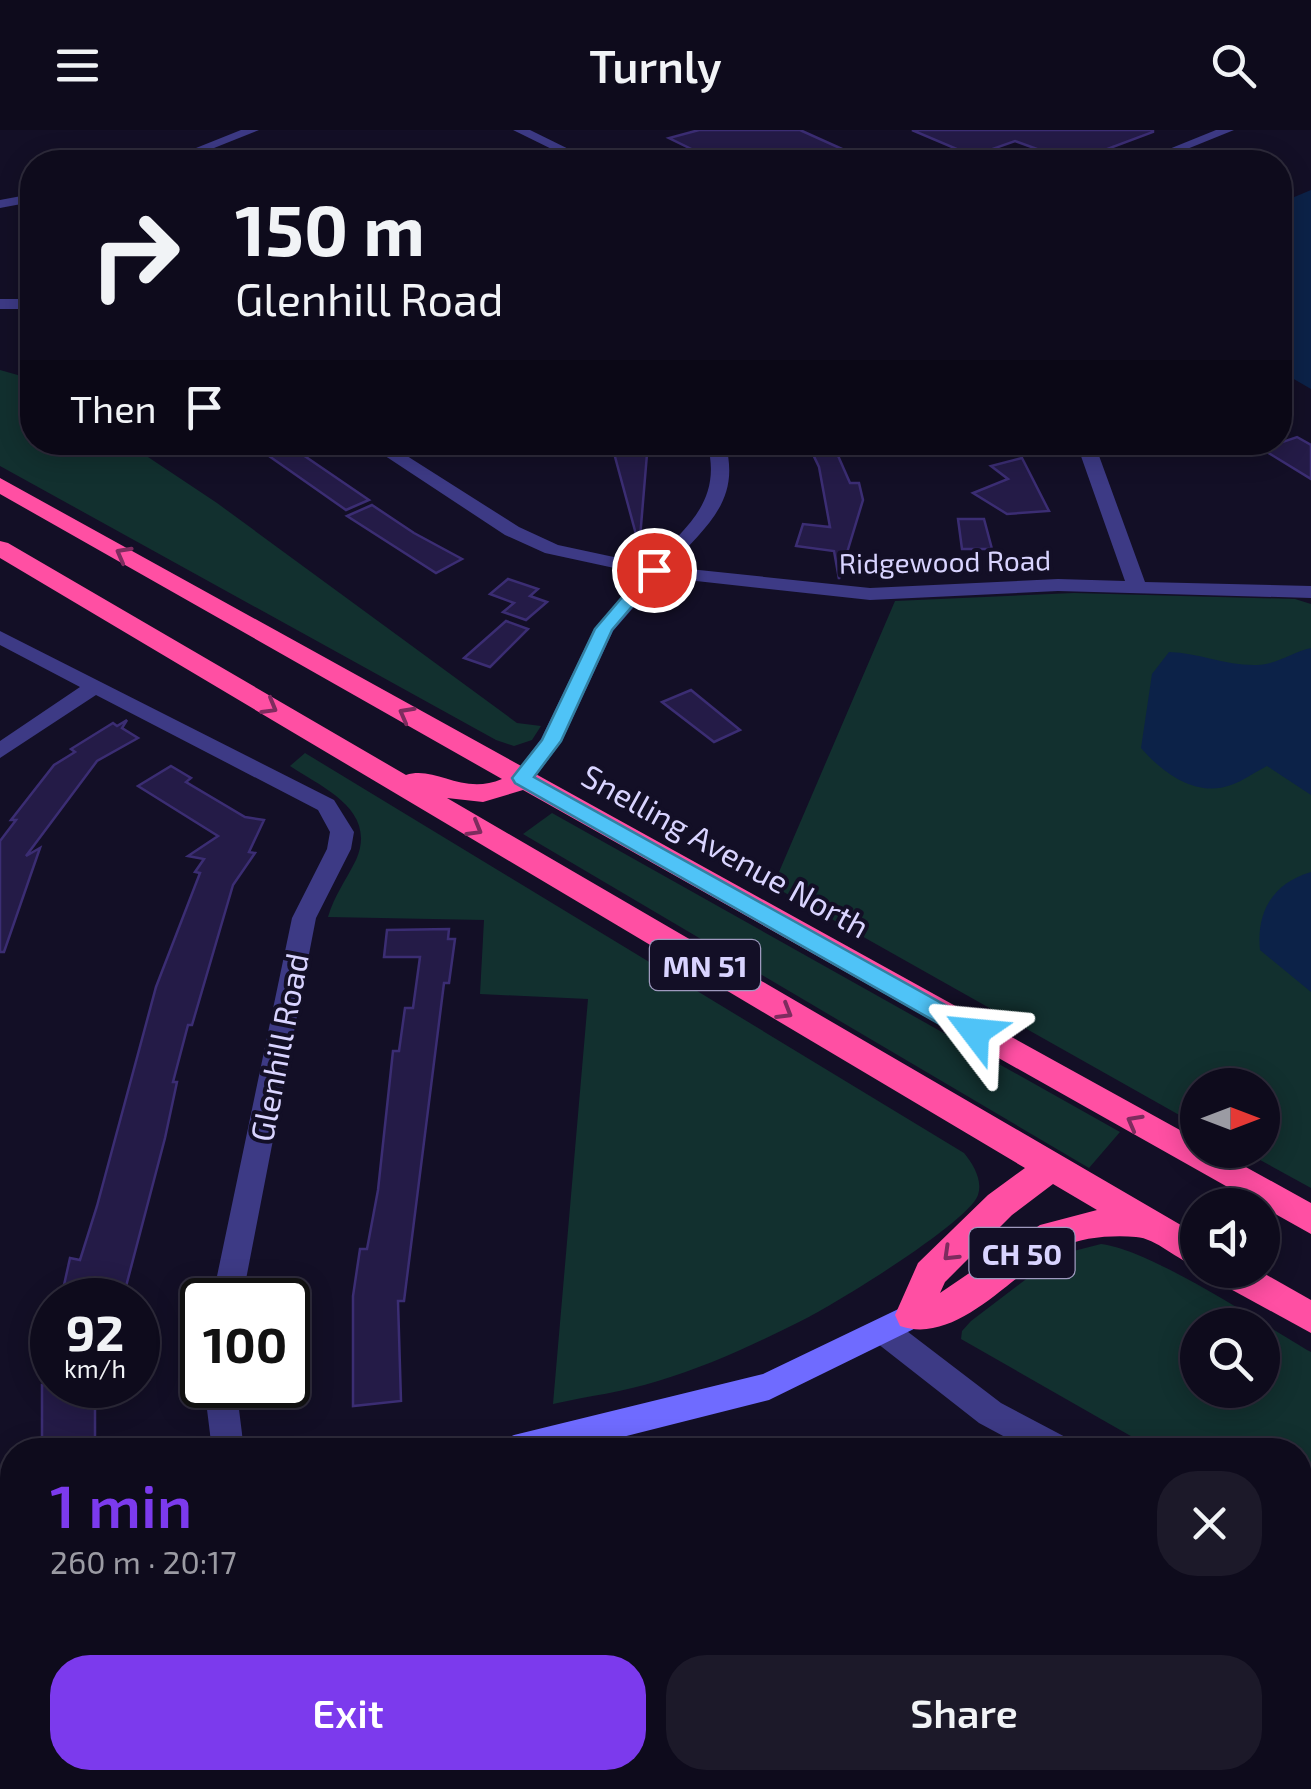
<!DOCTYPE html>
<html lang="en">
<head>
<meta charset="utf-8">
<style>
  :root { --surface:#0e0b1c; --page:#1c1929; --text:#f1f3f6; --muted:#9b9ba3; --line:#2e2b3b; --accent:#7c3aed }
  body { margin:0; font-family:"Exo 2",sans-serif; background:var(--page); color:var(--text); height:100vh; display:flex; flex-direction:column; font-size:38px; white-space:nowrap }
  * { box-sizing:border-box; margin:0 }
  p { font-size:32px; color:var(--muted) }
  .icon { flex:none; width:55px; height:55px; fill:none; stroke:currentColor; stroke-width:2; stroke-linecap:round; stroke-linejoin:round }
  .map { position:relative; flex:1; overflow:hidden }
  .sheet { position:absolute; left:0px; top:1308px; width:1312px; height:352px; display:flex; flex-direction:column; background:var(--surface); border-radius:40px 40px 0 0; box-shadow:0 5px 25px #0003,0 0 0 2px var(--line) }
  .sheet>* { flex:none }
  .guide { position:absolute; left:20px; top:20px; width:1272px; height:305px; border-radius:40px; box-shadow:0 5px 25px #0003,0 0 0 2px var(--line); background:#0e0b1c; color:var(--text); overflow:hidden }
  .needle { width:65px; rotate:90deg }
  .tools { position:absolute; left:1180px; top:938px; display:grid; gap:20px }
  .tools a { display:grid; place-items:center; width:100px; height:100px; border-radius:50%; background:var(--surface); box-shadow:0 5px 25px #0003,0 0 0 2px var(--line); font-size:50px }
  .speed { position:absolute; left:30px; top:1148px; display:flex; gap:20px; font-size:50px; font-weight:700; text-align:center }
  .speed>* { display:grid; place-content:center; width:130px; height:130px; border-radius:50%; background:var(--surface); box-shadow:0 5px 25px #0003,0 0 0 2px var(--line); line-height:1 }
  .speed small { font-size:25px; font-weight:400 }
  .speed .limit { border:5px solid #111; border-radius:15px; background:#fff; color:#111 }
  .pin { position:absolute; display:grid; place-items:center; width:85px; height:85px; color:#fff; margin:-42px; border:5px solid #fff; border-radius:50%; box-shadow:0 2px 10px #0007 }
  .me { position:absolute; width:110px; margin:-55px; rotate:299deg; stroke-linejoin:round; filter:drop-shadow(0 0 8px #0008) }
  .turn { display:flex; align-items:center; gap:35px; height:210px; padding:0 50px; font-size:45px }
  .turn .icon { width:130px; height:130px; stroke-width:2.5 }
  .turn b { display:block; font-size:70px; line-height:85px }
  .then { display:flex; align-items:center; height:95px; padding:0 50px; background:#0003; gap:20px; font-size:38px }
  .round { display:grid; place-items:center; flex:none; width:105px; height:105px; border-radius:40px; background:var(--page) }
  .summary { display:flex; align-items:center; justify-content:space-between; height:170px; padding:0 50px }
  h1 { font-size:60px; font-weight:600; line-height:75px; color:var(--accent) }
  .primary-button { display:flex; gap:20px; margin-top:auto; padding:20px 50px }
  .primary-button a { flex:1; height:115px; border-radius:40px; background:var(--accent); color:#fff; font-size:40px; font-weight:600; line-height:115px; text-align:center }
  .primary-button a+a { background:var(--page); color:var(--text) }
  header { display:flex; justify-content:space-between; align-items:center; height:130px; padding:0 50px; background:var(--surface); font-size:45px; font-weight:600 }
  .map>svg:first-child { display:block }
</style>
</head>
<body>
<header><svg class="icon" aria-label="menu" viewBox="0 0 24 24"><path d="M4 6h16M4 12h16M4 18h16"/></svg>Turnly<svg class="icon" aria-label="search" viewBox="0 0 24 24"><circle cx="10" cy="10" r="6"/><path d="M15 15l6 6"/></svg></header>
<div class="map">
<svg width="1311" height="1659" viewBox="0 0 1311 1659">
  <rect width="100%" height="100%" fill="#130f26"/>
  <!-- green -->
  <g fill="#12302f" fill-rule="evenodd">
    <polygon points="0,240 32,249 32,312 127,313 217,373 517,593 541,596 532,610 514,616 496,610 0,336"/>
    <polygon points="1074,463 1295,469 1311,474 1311,1058 1242,1020 1262,1020 1262,955 1198,955 1197,995 773,756 895,471"/>
    <path d="M 305,623 L 964,1023 C 973,1034 983,1050 978,1065 C 969,1092 831,1177 799,1192 C 755,1214 706,1237 658,1251 C 624,1262 588,1266 553,1274 L 588,869 L 480,864 L 484,790 L 328,787 C 334,766 346,750 356,730 C 378,680 323,658 290,636 Z"/>
    <polygon points="552,683 1120,1002 1089,1038 523,704"/>
    <path d="M 1101,1114 C 1152,1120 1262,1194 1311,1222 L 1311,1349 L 1300,1347 L 1300,1320 L 1177,1320 L 1143,1313 L 961,1209 L 962,1201 L 971,1191 L 1058,1125 ZM 1198,1195 L 1262,1195 L 1262,1260 L 1198,1260 Z"/>
  </g>
  <!-- water -->
  <g fill="#0c2248">
    <polygon points="1311,60 1311,259 1280,241 1280,73"/>
    <path d="M 1311,518 L 1311,665 L 1267,636 C 1255,642 1243,651 1231,655 C 1196,668 1163,643 1141,618 L 1152,544 L 1169,522 C 1200,523 1227,536 1257,535 C 1275,535 1293,522 1311,518 Z"/>
    <path d="M 1311,742 L 1311,862 L 1260,820 C 1256,782 1273,753 1311,742 Z"/>
  </g>
  <!-- building -->
  <g fill="#241b47" stroke="#3b2d73" stroke-width="2.5">
    <polygon points="699,0 800,0 871,32 718,32 669,8"/>
    <polygon points="912,0 1153,0 1153,2 1078,30 1067,30 1015,11 973,26"/>
    <polygon points="1297,307 1311,315 1311,349 1262,319"/>
    <polygon points="249,312 284,312 369,370 346,380"/>
    <polygon points="611,312 648,312 640,408 637,408"/>
    <polygon points="807,312 832,312 850,353 859,353 863,370 839,449 834,421 796,416 803,394 830,397 819,337"/>
    <polygon points="1022,328 1049,381 1007,384 973,363 1008,349 991,336"/>
    <polygon points="372,375 414,403 462,429 436,443 347,386"/>
    <polygon points="958,389 984,389 992,419 962,419"/>
    <polygon points="508,449 538,459 530,466 547,472 526,490 503,482 514,473 490,464"/>
    <polygon points="506,491 528,499 490,537 464,528"/>
    <polygon points="691,560 740,600 714,612 662,572"/>
    <polygon points="127,590 122,598 138,608 97,631 26,726 40,718 4,822 0,822 0,711 16,690 11,690 54,635 75,622 71,619 113,593 117,596"/>
    <polygon points="171,636 191,648 186,652 245,687 264,690 249,722 255,723 233,755 192,895 188,895 173,952 177,952 165,1008 124,1164 62,1164 70,1128 80,1130 97,1076 156,857 200,743 195,742 204,729 188,726 218,706 138,656"/>
    <polygon points="449,799 448,809 455,809 449,853 444,853 404,1171 398,1171 401,1271 353,1276 353,1166 360,1119 367,1119 378,1060 393,921 399,921 405,878 413,878 420,827 384,827 387,800"/>
    <rect x="42" y="1255" width="53" height="65"/>
  </g>
  <g fill="none" stroke-linecap="round" stroke-linejoin="round">
    <!-- street -->
    <g fill="#3d3a85" fill-rule="evenodd">
      <polygon points="241,0 259,0 179,32 161,32"/>
      <polygon points="513,0 530,0 595,32 578,32"/>
      <polygon points="1216,0 1234,0 1155,32 1137,32"/>
      <polygon points="32,64 32,72 0,78 0,70"/>
      <rect x="0" y="169" width="32" height="10"/>
      <path d="M 364,312 L 385,312 L 519,397 L 558,415 L 651,435 C 687,395 723,372 707,312 L 725,312 C 742,372 705,396 670,437 L 870,458 L 1058,449 L 1125,451 L 1076,312 L 1094,312 L 1145,452 L 1311,456 L 1311,468 L 1058,461 L 870,470 L 660,447 L 613,501 L 562,611 L 530,654 L 522,656 L 511,649 L 541,609 L 594,499 L 642,444 L 545,423 L 505,405 Z"/>
      <polygon points="0,501 334,670 354,702 351,719 316,788 242,1170 212,1170 292,788 327,719 330,702 318,680 96,565 0,628 0,611 80,557 0,515"/>
      <polygon points="884,1188 895,1192 1001,1273 1071,1310 1076,1320 1029,1320 979,1293 873,1210 869,1201 873,1192"/>
      <polygon points="204,1255 236,1255 244,1320 212,1320"/>
      <polygon points="1300,1376 1311,1378 1311,1410 1300,1408"/>
    </g>
    <!-- secondary -->
    <g fill="#6f6bff" fill-rule="evenodd">
      <polygon points="913,1172 924,1176 928,1185 924,1194 769,1270 571,1320 498,1320 503,1310 514,1305 763,1244"/>
      <polygon points="12,1496 12,1532 0,1537 0,1501"/>
    </g>
    <!-- highway -->
    <g fill="#ff4fa3" fill-rule="evenodd">
      <path d="M 0,348 L 1198,1010 L 1198,1020 L 1215,1020 L 1311,1073 L 1311,1104 L 523,660 L 483,672 L 447,668 L 1198,1105 L 1198,1137 C 1178,1131 1156,1108 1136,1107 C 1113,1105 1081,1107 1060,1118 C 1013,1142 958,1216 900,1196 L 895,1185 L 918,1133 L 988,1065 L 1025,1038 L 0,428 L 0,411 L 8,413 L 406,645 C 435,635 462,666 502,649 L 0,364 ZM 1053,1054 L 1097,1080 L 1040,1095 L 940,1163 L 945,1152 L 1012,1085 Z"/>
      <polygon points="1209,1140 1258,1140 1311,1170 1311,1203 1214,1150"/>
    </g>
  </g>
  <!-- one-way arrows -->
  <defs><path id="oneway-chevron" d="M-2-3.5L2.5 0L-2 3.5" fill="none" stroke-width="1.6" stroke-linecap="round" stroke-linejoin="round" transform="scale(2.5)"/></defs>
  <g stroke="#7d2c5e">
    <use href="#oneway-chevron" transform="translate(123 424) rotate(-151)"/>
    <use href="#oneway-chevron" transform="translate(270 577) rotate(30)"/>
    <use href="#oneway-chevron" transform="translate(406 584) rotate(-151)"/>
    <use href="#oneway-chevron" transform="translate(475 699) rotate(30)"/>
    <use href="#oneway-chevron" transform="translate(785 882) rotate(31)"/>
    <use href="#oneway-chevron" transform="translate(1134 992) rotate(-151)"/>
    <use href="#oneway-chevron" transform="translate(950 1124) rotate(136)"/>
  </g>
  <!-- route -->
  <polygon fill="#4fc3f7" stroke="#337fa1" stroke-width="2.5" points="654,435 663,440 612,500 561,611 534,647 983,896 987,902 983,909 966,909 515,653 512,648 542,610 595,499 648,437"/>
  <g text-anchor="middle" dominant-baseline="central" stroke-width="8" stroke-linejoin="round" paint-order="stroke">
    <!-- far-street labels -->
    <g font-size="28" fill="#d9d4ff" stroke="#130f26">
      <text transform="translate(945 431) rotate(-1)">Ridgewood Road</text>
    </g>
    <!-- shield labels -->
    <g fill="#130f26" stroke="#9e99be" stroke-width="2.5">
      <rect x="650" y="810" width="110" height="50" rx="8"/>
      <rect x="969.5" y="1098" width="105" height="50" rx="8"/>
    </g>
    <g font-size="30" font-weight="bold" fill="#d9d4ff">
      <text x="705" y="835">MN 51</text>
      <text x="1022" y="1123">CH 50</text>
    </g>
    <!-- street labels -->
    <g font-size="32" fill="#d9d4ff" stroke="#130f26">
      <text transform="translate(726 720) rotate(29)">Snelling Avenue North</text>
      <text transform="translate(278 917) rotate(-79)">Glenhill Road</text>
    </g>
  </g>
</svg>
<div class="tools">
<a><svg class="needle" viewBox="-14 -14 28 28"><path d="M0-13l5 13h-10z" fill="#e53935"/><path d="M0 13l5-13h-10z" fill="#9b9ba3"/></svg></a>
<a><svg class="icon" aria-label="sound" viewBox="0 0 24 24"><path d="M4 9h4l5-4v14l-5-4H4zM17 9q2 3 0 6"/></svg></a>
<a><svg class="icon" aria-label="search" viewBox="0 0 24 24"><circle cx="10" cy="10" r="6"/><path d="M15 15l6 6"/></svg></a>
</div>
<div class="speed"><div>92<small>km/h</small></div><div class="limit">100</div></div>
<div class="pin" style="left:654px;top:440px;background:#d93025"><svg class="icon" aria-label="arrive" viewBox="0 0 24 24"><path d="M6 21V4h12l-3 4 3 4H6"/></svg></div>
<svg class="me" style="left:975px;top:902px" viewBox="-20 -20 40 40"><path d="M0-17L14 15 0 8-14 15z" fill="#4fc3f7" stroke="#fff" stroke-width="4"/></svg>
<div class="guide">
<div class="turn"><svg class="icon" aria-label="right" viewBox="0 0 24 24"><path d="M7 20v-9h11M14 6l5 5-5 5"/></svg><div><b>150 m</b>Glenhill Road</div></div>
<div class="then">Then<svg class="icon" aria-label="arrive" viewBox="0 0 24 24"><path d="M6 21V4h12l-3 4 3 4H6"/></svg></div>
</div>
<section class="sheet">
<div class="summary"><div><h1>1 min</h1><p>260 m · 20:17</p></div><a class="round"><svg class="icon" aria-label="close" viewBox="0 0 24 24"><path d="M6 6l12 12M18 6L6 18"/></svg></a></div>
<div class="primary-button"><a>Exit</a><a>Share</a></div>
</section>
</div>
</body>
</html>
